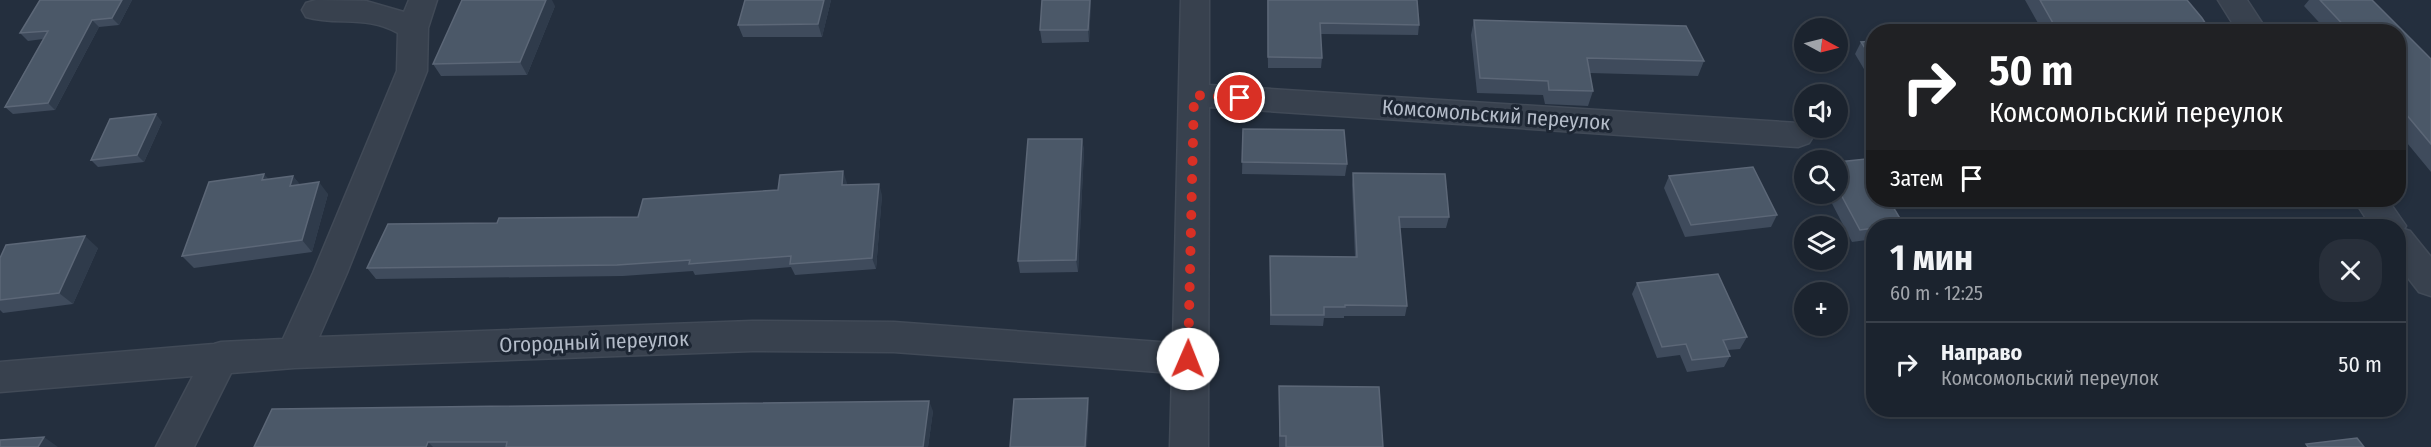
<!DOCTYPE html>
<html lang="ru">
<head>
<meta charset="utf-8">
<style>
  :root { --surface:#1b232e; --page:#282f3a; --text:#f1f3f6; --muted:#a0a4aa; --line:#39404a }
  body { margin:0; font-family:"Fira Sans Condensed",sans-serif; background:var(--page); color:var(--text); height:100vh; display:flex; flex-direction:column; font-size:22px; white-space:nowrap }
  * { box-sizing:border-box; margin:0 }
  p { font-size:20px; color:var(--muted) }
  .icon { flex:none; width:33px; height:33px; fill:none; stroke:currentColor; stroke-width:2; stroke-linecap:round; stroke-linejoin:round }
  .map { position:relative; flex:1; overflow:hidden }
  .side { position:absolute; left:1866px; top:219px; width:540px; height:198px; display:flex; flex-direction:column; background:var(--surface); border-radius:24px; box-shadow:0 3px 9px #0003,0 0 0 2px var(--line) }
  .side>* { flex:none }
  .banner { position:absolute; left:1866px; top:24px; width:540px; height:183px; border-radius:24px; box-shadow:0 3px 9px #0003,0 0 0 2px var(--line); background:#202124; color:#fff; overflow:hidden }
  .needle { width:39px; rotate:97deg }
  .buttons { position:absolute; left:1794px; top:18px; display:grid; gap:12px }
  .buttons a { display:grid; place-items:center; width:54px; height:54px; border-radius:50%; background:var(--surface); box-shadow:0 3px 9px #0003,0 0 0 2px var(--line); font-size:30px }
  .pin { position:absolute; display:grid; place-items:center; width:51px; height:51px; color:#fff; margin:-26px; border:3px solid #fff; border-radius:50%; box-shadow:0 2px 6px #0007 }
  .me { position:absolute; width:66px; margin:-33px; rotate:1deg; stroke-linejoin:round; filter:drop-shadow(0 0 4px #0008) }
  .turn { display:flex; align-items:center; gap:21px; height:126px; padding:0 24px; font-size:27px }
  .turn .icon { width:78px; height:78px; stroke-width:2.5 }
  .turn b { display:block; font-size:42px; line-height:51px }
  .then { display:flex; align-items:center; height:57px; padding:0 24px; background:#0003; gap:12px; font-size:22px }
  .round { display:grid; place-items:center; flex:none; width:63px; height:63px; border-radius:24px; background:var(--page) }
  .head { display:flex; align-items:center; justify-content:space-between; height:102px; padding:0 24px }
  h1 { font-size:36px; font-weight:700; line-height:45px }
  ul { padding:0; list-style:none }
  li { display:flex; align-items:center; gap:18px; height:84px; padding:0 24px; border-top:2px solid var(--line) }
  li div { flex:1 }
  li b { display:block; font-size:22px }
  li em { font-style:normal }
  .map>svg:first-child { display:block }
</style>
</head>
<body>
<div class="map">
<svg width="2431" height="447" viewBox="0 0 2431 447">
  <rect width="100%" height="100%" fill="#242f3e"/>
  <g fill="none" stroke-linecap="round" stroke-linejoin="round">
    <defs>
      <g id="minor">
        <path d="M 316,0 L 366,1 L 404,12 L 409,0 L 437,0 L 428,28 L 427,71 L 347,273 L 319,337 L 752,321 L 894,322 L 1173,343 L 1181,0 L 1209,0 L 1209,85 L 1798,123 L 1809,128 L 1814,135 L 1809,143 L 1798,147 L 1209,107 L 1208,447 L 1170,447 L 1172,373 L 894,352 L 752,351 L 294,368 L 231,373 L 194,447 L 156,447 L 193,376 L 0,392 L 0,362 L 214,344 L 221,342 L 283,339 L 313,273 L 397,71 L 398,33 C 366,15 338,26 306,17 L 302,10 L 306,3 Z"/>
        <polygon points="2218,0 2247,0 2268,32 2238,32"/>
        <polygon points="2354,200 2388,200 2406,226 2404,229 2410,231 2431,257 2431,296 2419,292 2398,265 2398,226 2371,226"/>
      </g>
    </defs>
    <!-- minor casing -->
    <use href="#minor" stroke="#414a57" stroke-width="3"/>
    <!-- minor -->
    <use href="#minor" fill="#38414e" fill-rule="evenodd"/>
  </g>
  <!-- wall -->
  <g fill="#3f4b5c">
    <polygon points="40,0 132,0 119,25 99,27 55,110 13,114 5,107 43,39 28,41 20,33"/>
    <polygon points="745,0 831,0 822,37 743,37 738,25"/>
    <polygon points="1091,0 1089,42 1042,43 1040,30"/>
    <polygon points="1267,0 1417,0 1419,25 1418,35 1320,34 1322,58 1321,68 1268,68"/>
    <polygon points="2025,0 2187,0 2211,32 2043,32"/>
    <polygon points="2309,0 2372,0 2431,59 2431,172 2398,132 2398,32 2328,32 2304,6"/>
    <polygon points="555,6 527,75 441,76 433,64"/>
    <polygon points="1474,20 1704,61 1698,76 1590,73 1593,91 1588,106 1545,104 1543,95 1477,93 1471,35"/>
    <polygon points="1874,41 1874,86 1855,54 1861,42"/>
    <polygon points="162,122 144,162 98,167 91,160"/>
    <polygon points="1243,129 1347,164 1345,176 1242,174"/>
    <polygon points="1082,139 1084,151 1078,272 1020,273 1018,261"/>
    <polygon points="1838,162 1904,225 1903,226 1874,226 1874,239 1852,242 1827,194 1838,194"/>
    <polygon points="1353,173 1449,217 1446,228 1400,228 1407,306 1405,316 1344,316 1344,318 1324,318 1323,326 1270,325 1270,256 1355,257 1352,185"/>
    <polygon points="293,176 300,185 328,194 312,252 194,268 182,256 269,179"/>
    <polygon points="1669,176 1777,215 1771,227 1685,237 1664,188"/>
    <polygon points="847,183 847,185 882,195 876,269 795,275 791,267 695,275 693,271 623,276 376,279 367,268 497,223 638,217 778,190"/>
    <polygon points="98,248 73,304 3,313 0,310 0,258"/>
    <polygon points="1637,283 1747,337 1740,349 1728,350 1730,356 1724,367 1687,372 1680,355 1657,358 1632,294"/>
    <polygon points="1873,321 1874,321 1874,338 1868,328"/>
    <polygon points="1279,386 1383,447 1279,447"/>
    <polygon points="933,411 928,447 254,447"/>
  </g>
  <!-- shaded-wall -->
  <g fill="#2f3b4b">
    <polygon points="122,0 132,0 119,25 112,18"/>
    <polygon points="546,0 552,0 555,6 527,75 520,62"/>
    <polygon points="824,0 831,0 822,37 818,24"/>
    <polygon points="1090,0 1091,0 1089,42 1088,30"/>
    <polygon points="92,20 99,27 55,110 48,103"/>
    <polygon points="156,114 162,122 144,162 137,155"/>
    <polygon points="1082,139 1084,151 1078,272 1076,260"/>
    <polygon points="843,171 847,183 846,197 842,185"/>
    <polygon points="264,174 275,186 262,180"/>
    <polygon points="293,176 303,188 290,186"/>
    <polygon points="319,182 328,194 312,252 302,240"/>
    <polygon points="879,184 882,195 876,269 872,258"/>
    <polygon points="85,236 98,248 73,304 59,293"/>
    <polygon points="1088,398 1089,409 1087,447 1085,447"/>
    <polygon points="929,401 933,411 928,447 923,447"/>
    <polygon points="44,437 58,447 38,447"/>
    <polygon points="428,442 433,447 426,447"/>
  </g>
  <!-- building -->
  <g fill="#4b5868" stroke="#5c6777" stroke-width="1.5">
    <polygon points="40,0 122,0 112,18 92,20 48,103 5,107 48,31 20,33"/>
    <polygon points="462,0 546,0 520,62 433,64"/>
    <polygon points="745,0 824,0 818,24 738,25"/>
    <polygon points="1042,0 1090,0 1088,30 1040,30"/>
    <polygon points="1268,0 1417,0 1419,25 1320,23 1322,58 1268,57"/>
    <polygon points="2040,0 2187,0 2202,18 2211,32 2058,32"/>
    <polygon points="2320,0 2372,0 2431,59 2431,144 2400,107 2404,106 2398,98 2398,32 2350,32"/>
    <polygon points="1474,20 1686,26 1704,61 1587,58 1593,91 1549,90 1548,81 1480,78"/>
    <polygon points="1874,41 1874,62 1861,42"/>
    <polygon points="156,114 137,155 91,160 110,119"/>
    <polygon points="1243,129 1344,130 1347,164 1242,162"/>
    <polygon points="1028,139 1082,139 1076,260 1018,261"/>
    <polygon points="1866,159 1874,172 1874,200 1889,200 1904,225 1892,226 1874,226 1874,228 1860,230 1838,189 1838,162"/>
    <polygon points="1753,167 1777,215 1691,225 1669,176"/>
    <polygon points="843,171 842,185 879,184 872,258 790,264 791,256 689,264 690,260 617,265 367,268 388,224 497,223 499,218 638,217 643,199 778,190 780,175"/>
    <polygon points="1353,173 1445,174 1449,217 1399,217 1407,306 1345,305 1345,307 1324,307 1324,315 1271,315 1270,256 1357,257"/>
    <polygon points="264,174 262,180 293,176 290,186 319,182 302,240 182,256 209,182"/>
    <polygon points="85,236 59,293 0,300 0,258 6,245"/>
    <polygon points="1718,274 1747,337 1723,340 1730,356 1692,360 1686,344 1662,347 1637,283"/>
    <polygon points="1279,386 1379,387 1383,447 1286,447 1286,436 1280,436"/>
    <polygon points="1088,398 1085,447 1010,447 1014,399"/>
    <polygon points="929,401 923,447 506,447 507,442 428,442 426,447 254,447 272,409"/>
    <polygon points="44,437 38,447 0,447 0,440"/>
    <polygon points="2357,438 2364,447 2308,447 2306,444"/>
  </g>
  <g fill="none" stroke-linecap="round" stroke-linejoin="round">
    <!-- route -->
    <polyline stroke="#d93025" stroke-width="10" stroke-dasharray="0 18" points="1188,359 1194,95 1240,98"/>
  </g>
  <g text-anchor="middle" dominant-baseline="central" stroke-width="6" stroke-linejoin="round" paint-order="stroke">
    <!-- street labels -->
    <g font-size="21" fill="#b4bcc9" stroke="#1d2633">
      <text transform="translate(1496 115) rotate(4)">Комсомольский переулок</text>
      <text transform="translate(594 342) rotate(-2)">Огородный переулок</text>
    </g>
  </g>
</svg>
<div class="buttons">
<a><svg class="needle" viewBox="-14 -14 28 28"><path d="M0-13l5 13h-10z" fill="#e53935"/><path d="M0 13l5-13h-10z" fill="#a0a4aa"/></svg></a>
<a><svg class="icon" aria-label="sound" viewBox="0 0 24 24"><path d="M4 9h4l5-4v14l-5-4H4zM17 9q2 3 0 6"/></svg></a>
<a><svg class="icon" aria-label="search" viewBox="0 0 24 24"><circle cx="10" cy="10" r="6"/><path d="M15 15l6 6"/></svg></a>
<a><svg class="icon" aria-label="layers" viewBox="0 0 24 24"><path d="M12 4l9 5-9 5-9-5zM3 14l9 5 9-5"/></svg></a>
<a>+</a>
</div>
<div class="pin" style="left:1240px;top:98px;background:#d93025"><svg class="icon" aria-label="arrive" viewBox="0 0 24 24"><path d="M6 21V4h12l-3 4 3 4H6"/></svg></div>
<svg class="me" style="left:1188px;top:359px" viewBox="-20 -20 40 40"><circle r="19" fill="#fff"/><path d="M0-13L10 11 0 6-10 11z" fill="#d93025"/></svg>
<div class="banner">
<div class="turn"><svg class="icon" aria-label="right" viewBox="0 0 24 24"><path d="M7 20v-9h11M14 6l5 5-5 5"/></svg><div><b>50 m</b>Комсомольский переулок</div></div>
<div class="then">Затем<svg class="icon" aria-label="arrive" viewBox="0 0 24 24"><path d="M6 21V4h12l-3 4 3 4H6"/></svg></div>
</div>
<section class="side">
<div class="head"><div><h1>1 мин</h1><p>60 m · 12:25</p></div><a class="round"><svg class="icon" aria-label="close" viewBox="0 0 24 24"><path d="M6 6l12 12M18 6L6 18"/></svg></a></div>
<ul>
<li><svg class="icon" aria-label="right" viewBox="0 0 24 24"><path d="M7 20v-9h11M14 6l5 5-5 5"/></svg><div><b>Направо</b><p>Комсомольский переулок</p></div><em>50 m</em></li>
</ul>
</section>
</div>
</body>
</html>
